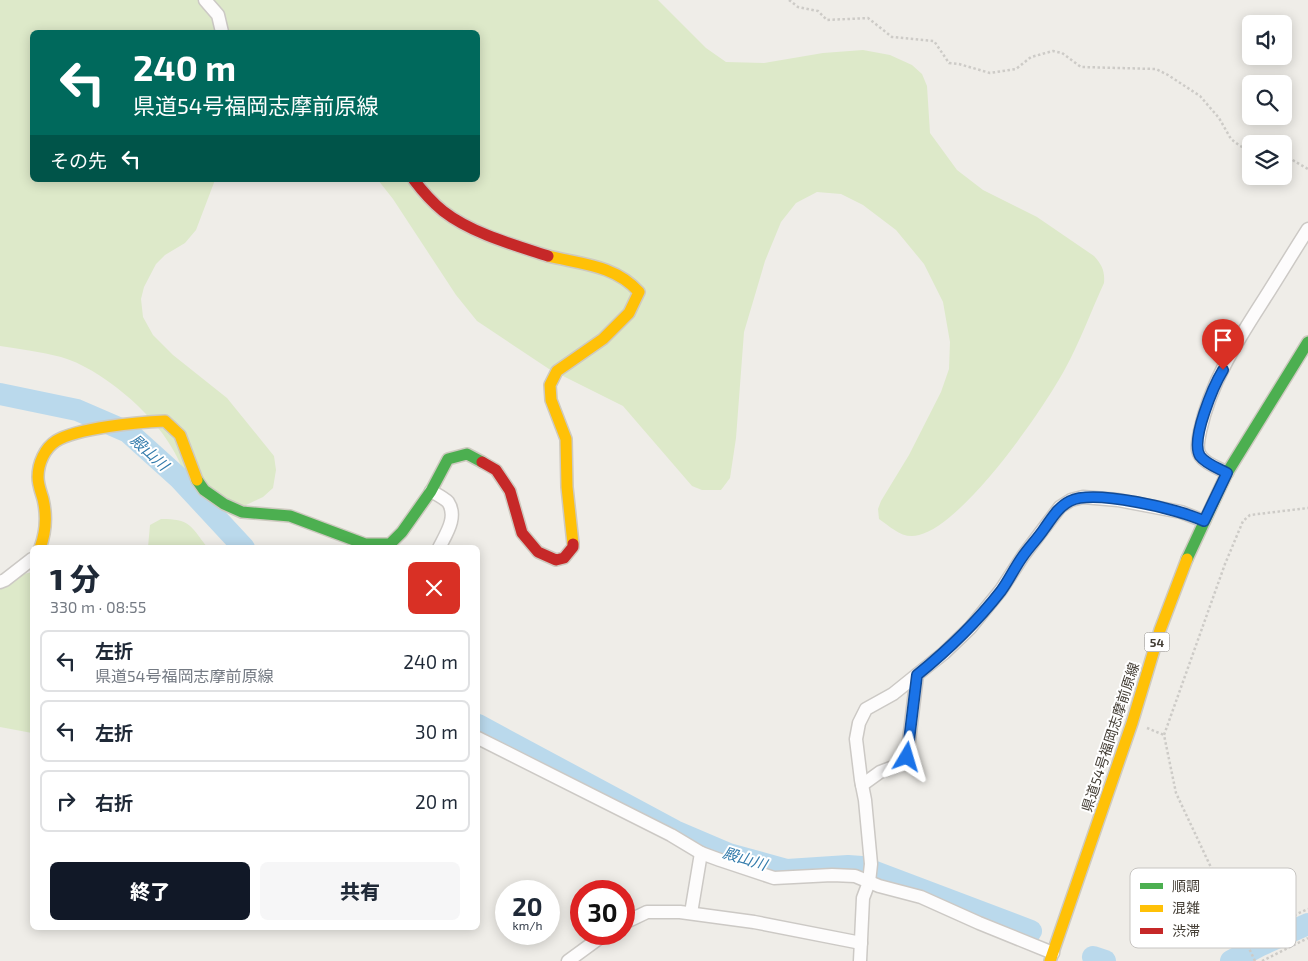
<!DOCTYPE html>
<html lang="ja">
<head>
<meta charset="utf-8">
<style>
  :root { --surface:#fff; --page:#f6f6f7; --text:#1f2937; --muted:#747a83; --line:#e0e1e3; --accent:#111827 }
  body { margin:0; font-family:"Exo 2","Noto Sans JP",sans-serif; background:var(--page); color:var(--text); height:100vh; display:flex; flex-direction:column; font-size:19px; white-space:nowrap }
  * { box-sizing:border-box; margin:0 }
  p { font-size:16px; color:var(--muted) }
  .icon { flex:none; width:28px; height:28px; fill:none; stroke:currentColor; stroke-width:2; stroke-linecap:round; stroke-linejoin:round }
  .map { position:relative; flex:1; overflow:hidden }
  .drawer { position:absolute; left:30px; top:545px; width:450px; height:385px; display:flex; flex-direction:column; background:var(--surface); border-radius:8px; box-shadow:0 2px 12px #0003 }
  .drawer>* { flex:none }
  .guide { position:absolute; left:30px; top:30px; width:450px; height:152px; border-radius:8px; box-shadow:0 2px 12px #0003; background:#00695c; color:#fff; overflow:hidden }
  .tools { position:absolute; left:1242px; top:15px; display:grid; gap:10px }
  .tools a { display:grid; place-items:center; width:50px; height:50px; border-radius:8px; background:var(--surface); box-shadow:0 2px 12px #0003; font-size:25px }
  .speed { position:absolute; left:495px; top:880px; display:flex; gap:10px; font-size:25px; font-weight:700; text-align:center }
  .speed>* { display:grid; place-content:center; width:65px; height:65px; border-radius:50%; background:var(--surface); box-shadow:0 2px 12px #0003; line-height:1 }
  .speed small { font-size:12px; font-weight:400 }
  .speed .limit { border:8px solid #d22; background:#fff; color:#111 }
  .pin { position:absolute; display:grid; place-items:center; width:42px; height:42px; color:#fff; margin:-51px -21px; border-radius:50% 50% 50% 0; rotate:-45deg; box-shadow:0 0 5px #0007 }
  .pin .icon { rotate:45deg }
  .me { position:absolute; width:55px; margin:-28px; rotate:7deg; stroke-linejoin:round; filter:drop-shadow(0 0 4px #0008) }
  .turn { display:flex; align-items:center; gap:18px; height:105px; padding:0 20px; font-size:22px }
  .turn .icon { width:65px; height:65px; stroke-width:2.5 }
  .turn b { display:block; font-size:35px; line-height:42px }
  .then { display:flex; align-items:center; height:48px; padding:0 20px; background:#0003; gap:10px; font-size:19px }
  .round { display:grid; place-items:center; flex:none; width:52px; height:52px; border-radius:8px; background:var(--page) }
  .overview { display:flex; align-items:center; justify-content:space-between; height:85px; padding:0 20px }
  h1 { font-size:30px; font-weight:800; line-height:38px }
  .button { display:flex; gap:10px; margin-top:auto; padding:10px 20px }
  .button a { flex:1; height:58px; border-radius:8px; background:var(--accent); color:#fff; font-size:20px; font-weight:800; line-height:58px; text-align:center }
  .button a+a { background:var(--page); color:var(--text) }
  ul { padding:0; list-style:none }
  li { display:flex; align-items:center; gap:15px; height:62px; margin:0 10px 8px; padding:0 10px; border:2px solid var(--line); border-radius:8px }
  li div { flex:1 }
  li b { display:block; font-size:19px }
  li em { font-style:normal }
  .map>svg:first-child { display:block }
</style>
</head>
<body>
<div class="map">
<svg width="1308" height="961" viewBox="0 0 1308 961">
  <rect width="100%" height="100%" fill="#efede8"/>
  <!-- green -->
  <g fill="#dde9c9">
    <path d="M 0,0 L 658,0 L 706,48 L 726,62 L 764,63 L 823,53 L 863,50 L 890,55 L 912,65 L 922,74 L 927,86 L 930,133 L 957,170 L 983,190 L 1037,217 L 1094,256 C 1102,265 1105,271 1104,283 C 1091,311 1080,342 1065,369 C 1043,410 964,524 919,535 C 903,540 891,527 879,519 L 878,509 L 881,501 L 909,455 L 941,392 L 949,369 L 950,342 L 943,302 L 924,264 L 896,230 L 863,205 L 841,194 L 817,192 L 796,203 L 781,222 L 765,261 L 744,332 L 736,438 L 730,478 L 721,490 L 702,490 L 692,486 L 623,406 L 549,369 L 477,321 L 456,295 L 393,199 L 378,180 L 478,180 L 478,32 L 32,32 L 32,180 L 215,180 L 196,230 L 185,243 L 165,255 L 156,264 L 144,287 L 141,299 L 143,317 L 153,335 L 173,355 L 227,398 L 274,456 L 276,470 L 273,488 L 263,497 L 244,506 L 189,482 C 183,471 179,459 172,448 C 152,412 100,368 61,357 C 41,352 20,349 0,346 Z"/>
    <path d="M 161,519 C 190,519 190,525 207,547 L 148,547 L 150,525 Z"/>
    <polygon points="32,572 32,733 0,727 0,580"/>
  </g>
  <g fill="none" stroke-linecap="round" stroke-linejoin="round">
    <!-- river -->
    <g stroke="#bad9ec" stroke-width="22">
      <polyline points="0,394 77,410 128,432 179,478 244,548"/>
      <polyline points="478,725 675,831 729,854 787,870 848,866 862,867 1031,931"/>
      <polyline points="1093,957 1105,961"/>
      <polyline points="1231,961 1259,946 1308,924"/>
    </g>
    <defs>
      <g id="street">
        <polyline points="205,0 218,15 222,32"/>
        <path d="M 1227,473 C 1217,467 1200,462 1198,450 C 1197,444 1199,437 1200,431 C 1210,384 1236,343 1261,304 C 1277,279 1292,254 1308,229"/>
        <path d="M 431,491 C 436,494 444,498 448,502 C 458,517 446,534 439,548"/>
        <polyline points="0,582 5,580 32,559"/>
        <polyline points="478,738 671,835 701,853 720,860 774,878 832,875 855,876 879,886 921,897 979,923 1053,953"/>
        <polyline points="862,785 880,772 904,763 907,757 917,675"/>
        <polyline points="691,913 701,853"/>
        <polyline points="624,923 647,912 680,912 754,922 861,943"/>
        <polyline points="568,961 605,934"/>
        <polyline points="860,961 863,898 869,882 871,864 865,800 861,780 856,739 859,723 866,709 893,694 944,653 970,628 1001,590 1023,556 1060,507 1071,500 1083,497 1118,500 1181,512 1204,521"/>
      </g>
      <g id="fast">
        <polyline points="197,480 204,490 224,504 242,512 290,516 365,544 390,544 402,532 431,491 448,459 467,454 482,462"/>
        <polyline points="1187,559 1227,473 1308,342"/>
      </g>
      <g id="slow">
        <path d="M 548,256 C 581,264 615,265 639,292 L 629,313 L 603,339 L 557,371 L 550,385 L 551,400 L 566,439 L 567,487 L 573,544"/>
        <path d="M 40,548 C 46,532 47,516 43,499 C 41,492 38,485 38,477 C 38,463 45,448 56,441 C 77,428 139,422 165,421 L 180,435 L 197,480"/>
        <polyline points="1050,961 1132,723 1160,630 1187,559"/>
      </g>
      <g id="jam">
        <path d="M 414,180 C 423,192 432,202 443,211 C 471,233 514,245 548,256"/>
        <polyline points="482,462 496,470 510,491 522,533 538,552 556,560 564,558 573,547 573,544"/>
      </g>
    </defs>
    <!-- street casing -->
    <use href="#street" stroke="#ccc9c5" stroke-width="15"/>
    <!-- fast casing -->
    <use href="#fast" stroke="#cecac0" stroke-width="14"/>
    <!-- slow casing -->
    <use href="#slow" stroke="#cecac0" stroke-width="14"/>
    <!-- jam casing -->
    <use href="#jam" stroke="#cecac0" stroke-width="14"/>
    <!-- path -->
    <g stroke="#cdcbc7" stroke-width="2.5" stroke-dasharray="2.5 2.5" stroke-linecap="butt">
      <polyline points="789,0 798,7 818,11 827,20 868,18 892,37 934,41 949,63 959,64 990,73 1016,69 1031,57 1053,51 1062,53 1081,67 1156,69 1168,75 1200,96 1219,118 1231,139 1240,146 1251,150"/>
      <polyline points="1284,155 1308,169"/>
      <polyline points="1147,728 1164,735"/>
      <polyline points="1244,938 1308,909"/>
      <polyline points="1255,961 1176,793 1164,735 1225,564 1243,521 1250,515 1308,508"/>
      <polyline points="1262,961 1308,938"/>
    </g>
    <!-- street -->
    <use href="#street" stroke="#fdfcfc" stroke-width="12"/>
    <!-- fast -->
    <use href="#fast" stroke="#4caf50" stroke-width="11"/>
    <!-- slow -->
    <use href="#slow" stroke="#ffc107" stroke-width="11"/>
    <!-- jam -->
    <use href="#jam" stroke="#c62828" stroke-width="11"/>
  </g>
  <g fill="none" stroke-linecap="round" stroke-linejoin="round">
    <defs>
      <path id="route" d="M 907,757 L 917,675 C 948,650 976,623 1001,591 C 1009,580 1015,567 1023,556 C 1030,546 1038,538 1044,529 C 1052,518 1058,507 1070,501 C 1094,489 1179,509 1204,521 L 1227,473 C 1218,468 1206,464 1200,456 C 1190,440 1214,385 1223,370"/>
    </defs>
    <!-- route casing -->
    <use href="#route" stroke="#114b97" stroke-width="12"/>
    <!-- route -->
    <use href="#route" stroke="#1a73e8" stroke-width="9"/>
  </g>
  <g text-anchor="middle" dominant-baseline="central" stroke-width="4" stroke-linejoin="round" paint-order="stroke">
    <!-- shield labels -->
    <rect fill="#fff" stroke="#7c7872" stroke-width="1" x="1144.5" y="632.5" width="25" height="19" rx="4"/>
    <g font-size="12" font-weight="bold" fill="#443e35">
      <text x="1157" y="642">54</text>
    </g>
    <!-- street labels -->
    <g font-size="14" fill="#443e35" stroke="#fff">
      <text transform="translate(1110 737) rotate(-72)">県道54号福岡志摩前原線</text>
    </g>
    <!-- water labels -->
    <g font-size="15" font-style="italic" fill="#337bab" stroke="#fff">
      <text transform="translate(150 452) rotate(42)">殿山川</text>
      <text transform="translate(745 858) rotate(17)">殿山川</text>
    </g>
  </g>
  <!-- legend -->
  <rect x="1130" y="868" width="166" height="80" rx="8" fill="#fff" stroke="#c7c5c2" stroke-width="1"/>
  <rect x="1140" y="883" width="23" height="6" fill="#4caf50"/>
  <rect x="1140" y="905" width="23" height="7" fill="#ffc107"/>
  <rect x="1140" y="928" width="23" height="6" fill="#c62828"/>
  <g font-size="14" fill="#443e35">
    <text x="1172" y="891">順調</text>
    <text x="1172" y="913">混雑</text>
    <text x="1172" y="936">渋滞</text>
  </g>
</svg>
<div class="tools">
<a><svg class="icon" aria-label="sound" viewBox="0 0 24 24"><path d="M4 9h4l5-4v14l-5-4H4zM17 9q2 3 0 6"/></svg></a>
<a><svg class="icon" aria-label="search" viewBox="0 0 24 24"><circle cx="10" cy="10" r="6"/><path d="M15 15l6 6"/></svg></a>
<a><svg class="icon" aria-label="layers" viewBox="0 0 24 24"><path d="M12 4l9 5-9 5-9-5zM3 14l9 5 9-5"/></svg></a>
</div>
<div class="speed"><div>20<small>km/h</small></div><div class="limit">30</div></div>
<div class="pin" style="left:1223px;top:370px;background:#d93025"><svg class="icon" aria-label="arrive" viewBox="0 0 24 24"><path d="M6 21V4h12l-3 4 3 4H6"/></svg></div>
<svg class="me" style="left:907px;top:757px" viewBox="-20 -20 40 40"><path d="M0-17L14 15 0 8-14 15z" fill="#1a73e8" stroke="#fff" stroke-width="4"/></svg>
<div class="guide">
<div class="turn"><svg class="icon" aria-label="left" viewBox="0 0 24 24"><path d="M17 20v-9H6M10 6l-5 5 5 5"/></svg><div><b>240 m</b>県道54号福岡志摩前原線</div></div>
<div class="then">その先<svg class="icon" aria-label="left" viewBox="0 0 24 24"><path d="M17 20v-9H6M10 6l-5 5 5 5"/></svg></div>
</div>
<section class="drawer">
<div class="overview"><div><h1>1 分</h1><p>330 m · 08:55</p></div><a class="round" style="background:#d93025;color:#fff"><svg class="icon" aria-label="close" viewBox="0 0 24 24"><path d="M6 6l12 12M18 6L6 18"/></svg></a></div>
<ul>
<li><svg class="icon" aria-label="left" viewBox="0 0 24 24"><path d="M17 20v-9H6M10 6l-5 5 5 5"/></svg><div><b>左折</b><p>県道54号福岡志摩前原線</p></div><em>240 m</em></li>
<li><svg class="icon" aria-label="left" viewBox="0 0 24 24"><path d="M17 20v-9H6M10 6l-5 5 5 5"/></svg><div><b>左折</b></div><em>30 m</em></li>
<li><svg class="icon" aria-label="right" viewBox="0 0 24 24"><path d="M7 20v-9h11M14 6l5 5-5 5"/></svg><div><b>右折</b></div><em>20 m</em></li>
</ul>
<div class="button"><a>終了</a><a>共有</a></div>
</section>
</div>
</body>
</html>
